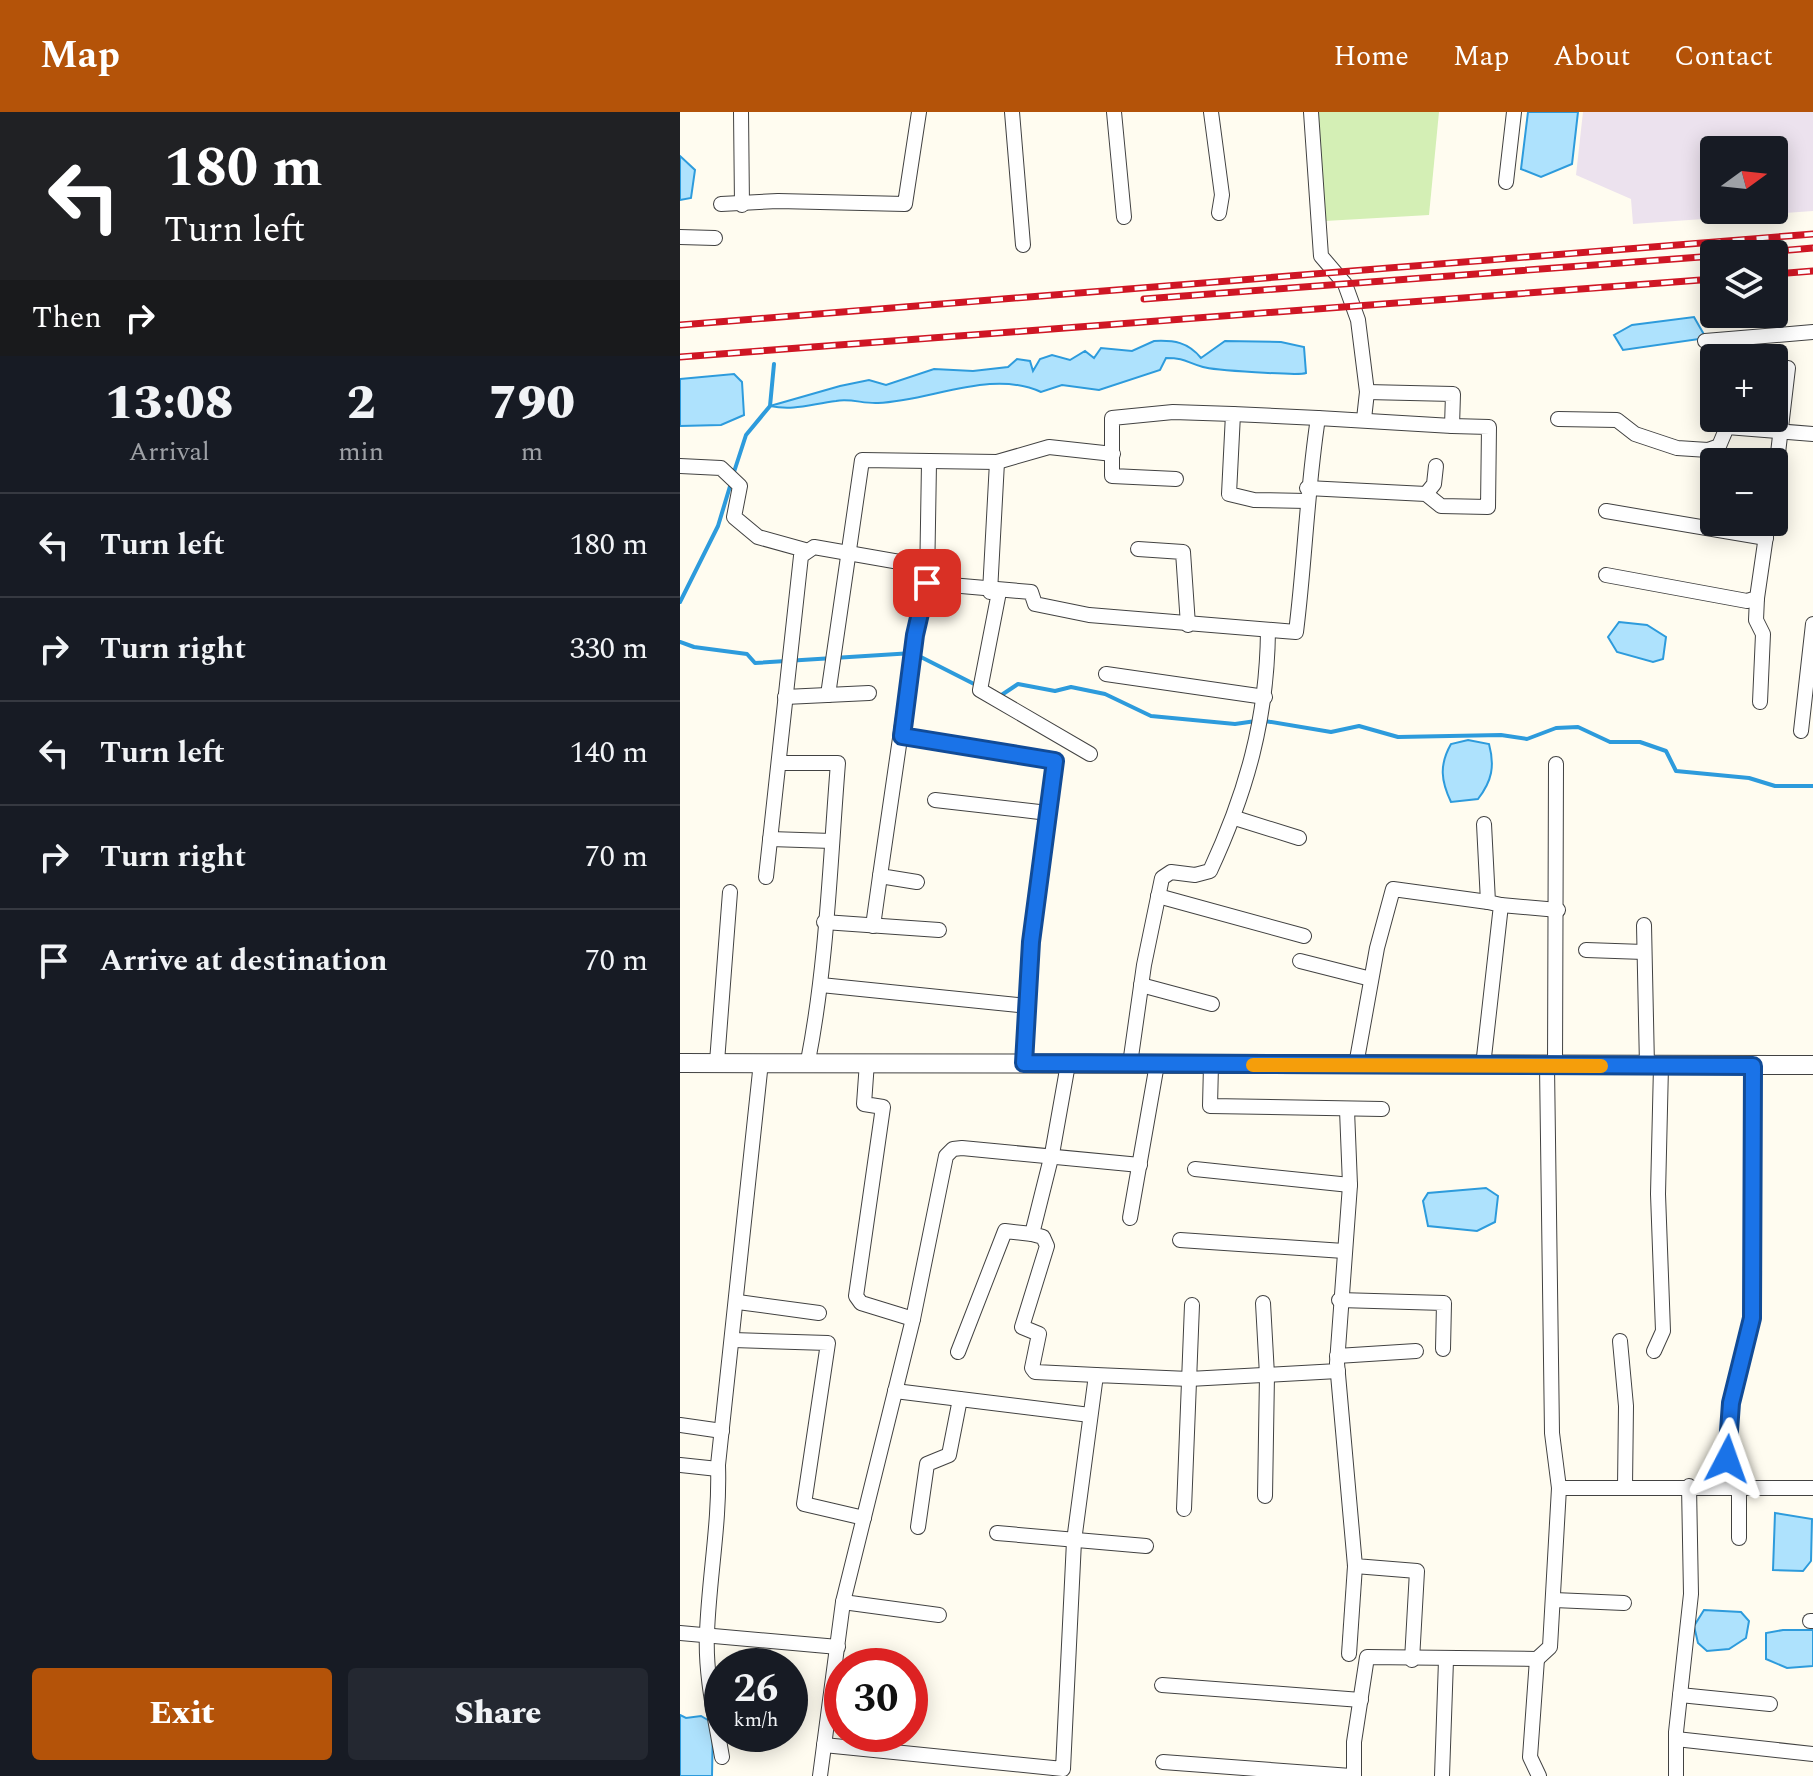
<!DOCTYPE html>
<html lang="en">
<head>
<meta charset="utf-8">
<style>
  :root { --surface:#171b24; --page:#242831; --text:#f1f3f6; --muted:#9ea1a6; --line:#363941; --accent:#b45309 }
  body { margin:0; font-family:Spectral,serif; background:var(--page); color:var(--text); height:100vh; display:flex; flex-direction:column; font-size:30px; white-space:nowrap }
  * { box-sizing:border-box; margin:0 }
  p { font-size:26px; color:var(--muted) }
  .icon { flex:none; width:44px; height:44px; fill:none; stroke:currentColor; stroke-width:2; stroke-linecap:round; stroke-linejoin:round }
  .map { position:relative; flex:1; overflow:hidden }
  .side { display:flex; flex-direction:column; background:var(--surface); width:680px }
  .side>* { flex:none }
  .top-card { background:#202124; color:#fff; overflow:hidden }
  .needle { width:52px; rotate:75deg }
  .buttons { position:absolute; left:1020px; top:24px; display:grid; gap:16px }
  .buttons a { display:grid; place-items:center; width:88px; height:88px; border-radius:8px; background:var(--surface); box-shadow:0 4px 20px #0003; font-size:40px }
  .speed { position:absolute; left:24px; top:1536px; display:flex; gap:16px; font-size:40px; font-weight:700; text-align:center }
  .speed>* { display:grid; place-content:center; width:104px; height:104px; border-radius:50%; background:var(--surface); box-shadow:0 4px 20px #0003; line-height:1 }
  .speed small { font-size:20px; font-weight:400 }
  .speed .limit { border:12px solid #d22; background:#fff; color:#111 }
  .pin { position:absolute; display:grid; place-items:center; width:68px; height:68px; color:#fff; margin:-34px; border-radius:16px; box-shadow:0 4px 12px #0006 }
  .me { position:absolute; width:88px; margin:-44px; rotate:4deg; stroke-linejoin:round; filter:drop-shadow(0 0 6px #0008) }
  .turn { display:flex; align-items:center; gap:28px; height:168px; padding:0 32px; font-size:36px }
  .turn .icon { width:104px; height:104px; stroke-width:2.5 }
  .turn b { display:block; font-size:56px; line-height:68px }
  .then { display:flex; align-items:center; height:76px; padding:0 32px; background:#0003; gap:16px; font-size:30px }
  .eta { display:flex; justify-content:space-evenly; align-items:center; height:136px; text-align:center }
  .eta b { font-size:48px; font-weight:800; line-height:56px }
  .button { display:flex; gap:16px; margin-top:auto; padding:16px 32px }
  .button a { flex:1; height:92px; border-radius:8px; background:var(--accent); color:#fff; font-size:32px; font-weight:800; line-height:92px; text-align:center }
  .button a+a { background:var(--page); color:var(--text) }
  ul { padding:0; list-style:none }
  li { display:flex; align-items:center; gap:24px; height:104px; padding:0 32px; border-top:2px solid var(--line) }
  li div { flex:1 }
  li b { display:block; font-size:30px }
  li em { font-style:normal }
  header { display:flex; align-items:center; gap:48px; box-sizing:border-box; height:112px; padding:0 40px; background:var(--accent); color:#fff }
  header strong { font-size:38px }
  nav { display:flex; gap:44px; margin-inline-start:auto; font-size:28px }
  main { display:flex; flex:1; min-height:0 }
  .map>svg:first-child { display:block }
</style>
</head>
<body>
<header>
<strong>Map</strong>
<nav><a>Home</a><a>Map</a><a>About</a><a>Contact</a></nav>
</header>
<main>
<section class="side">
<div class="top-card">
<div class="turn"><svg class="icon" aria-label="left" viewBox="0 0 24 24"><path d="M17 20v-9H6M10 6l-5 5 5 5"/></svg><div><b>180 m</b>Turn left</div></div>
<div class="then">Then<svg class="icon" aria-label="right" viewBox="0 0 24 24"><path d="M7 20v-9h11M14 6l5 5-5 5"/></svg></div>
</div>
<div class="eta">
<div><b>13:08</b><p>Arrival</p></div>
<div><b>2</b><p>min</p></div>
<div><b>790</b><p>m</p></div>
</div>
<ul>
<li><svg class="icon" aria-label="left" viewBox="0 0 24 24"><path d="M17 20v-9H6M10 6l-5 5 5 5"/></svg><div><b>Turn left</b></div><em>180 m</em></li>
<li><svg class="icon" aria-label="right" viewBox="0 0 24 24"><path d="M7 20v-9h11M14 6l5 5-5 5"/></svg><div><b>Turn right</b></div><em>330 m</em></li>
<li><svg class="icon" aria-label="left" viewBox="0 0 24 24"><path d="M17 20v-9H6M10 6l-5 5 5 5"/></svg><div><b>Turn left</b></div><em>140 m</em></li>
<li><svg class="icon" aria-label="right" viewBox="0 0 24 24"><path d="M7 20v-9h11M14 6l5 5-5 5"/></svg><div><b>Turn right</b></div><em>70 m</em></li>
<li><svg class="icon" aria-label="arrive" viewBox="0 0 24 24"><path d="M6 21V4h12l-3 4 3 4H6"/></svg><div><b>Arrive at destination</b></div><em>70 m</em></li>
</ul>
<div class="button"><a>Exit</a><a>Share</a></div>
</section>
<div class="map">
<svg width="1133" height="1664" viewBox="0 0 1133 1664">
  <rect width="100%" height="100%" fill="#fffcf0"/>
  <!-- industrial -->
  <path fill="#ece2ee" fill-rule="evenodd" d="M 903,0 L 1133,0 L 1133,99 L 953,112 L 951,87 L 896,63 ZM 1034,38 L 1094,38 L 1094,98 L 1034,98 Z"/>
  <!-- green -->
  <polygon fill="#d4efb5" points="638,0 759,0 749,103 645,109"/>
  <!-- water -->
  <g fill="#aee2fd" stroke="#2d9bdc" stroke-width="2">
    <polygon points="848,0 898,0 892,52 861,65 841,57"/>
    <polygon points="0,44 15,58 11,86 0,88"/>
    <polygon points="1014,205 1026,226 943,238 934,223 952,213"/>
    <path d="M 474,229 C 494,228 508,230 521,246 L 545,229 L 601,230 L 624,235 L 626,261 C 619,264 532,258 523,255 C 506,250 505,246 486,246 L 480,258 L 419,278 L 382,273 L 361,280 C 311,257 251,289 198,291 C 184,292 170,286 156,289 C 131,292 114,299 90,294 L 160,274 L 189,268 L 206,273 L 254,257 L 293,259 L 328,255 L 337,247 L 350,249 L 353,259 L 360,247 L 372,243 L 390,248 L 405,239 L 414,246 L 421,236 L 452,239 Z"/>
    <polygon points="54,262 62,270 64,303 41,313 0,314 0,267"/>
    <polygon points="939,510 967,513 986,525 983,547 973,550 937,540 928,525"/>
    <path d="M 788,628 L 809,632 C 815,654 812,669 798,687 L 771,690 C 761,669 759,653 771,632 Z"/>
    <polygon points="806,1076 818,1084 815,1110 797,1119 748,1114 743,1089 748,1081"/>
    <polygon points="1095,1401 1132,1407 1131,1449 1123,1459 1093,1458"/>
    <polygon points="1024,1498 1061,1500 1069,1509 1066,1526 1049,1537 1027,1539 1018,1531 1014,1514"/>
    <polygon points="1103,1518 1133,1518 1133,1554 1107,1556 1086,1547 1086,1521"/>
    <polygon points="0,1603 6,1606 21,1604 33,1611 32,1664 0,1664"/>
  </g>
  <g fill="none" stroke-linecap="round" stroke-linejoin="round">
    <!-- stream -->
    <g stroke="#2d9bdc" stroke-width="4">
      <polyline points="53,363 66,323 90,294 94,252"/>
      <polyline points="0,490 38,414 51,371"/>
      <polyline points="0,530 14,535 67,542 75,551 233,541 298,574"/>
      <polyline points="320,584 338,572 375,579 391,575 425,582 471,604 555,612 576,609"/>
      <polyline points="585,609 651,620 679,614 718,625 821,623 847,627 876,616 898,615 930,630 960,630 986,639 996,659 1069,666 1095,674 1133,674"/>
    </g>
    <defs>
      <g id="minor">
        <polyline points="61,0 62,93"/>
        <polyline points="332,0 343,133"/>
        <polyline points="434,0 444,105"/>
        <polyline points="531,0 542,83 539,101"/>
        <polyline points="631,0 641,144 665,172 678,208 687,280 684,307"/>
        <polyline points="826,70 834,0"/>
        <polyline points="41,92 98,89 225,92 239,0"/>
        <polyline points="0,125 35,126"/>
        <polyline points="1025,229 1133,220"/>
        <polyline points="1094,255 1108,256 1094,375"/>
        <polyline points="553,302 638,306"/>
        <polyline points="878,307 937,308 955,322 997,336 1028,338 1039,334 1047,315 1133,322"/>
        <polyline points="0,354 41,356 60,374 54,405 78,425 125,438"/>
        <polyline points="496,367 432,364 432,306 493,300 553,302 549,382 574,388 627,389"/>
        <polyline points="627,376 746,382 761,394 808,395 809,315 772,314 773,282 687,280"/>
        <polyline points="746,382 754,372 756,354"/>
        <polyline points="926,399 1086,426"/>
        <polyline points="458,437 503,440 508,513"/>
        <polyline points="926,463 1067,489 1077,486 1088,410"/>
        <path d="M 247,471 L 351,480 L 355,492 L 409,503 L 616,520 C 625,449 627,377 638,306 L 772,314"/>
        <polyline points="310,480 317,350"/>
        <polyline points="319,480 300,578 410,642"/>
        <polyline points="1077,486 1076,508 1083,522 1080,590"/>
        <polyline points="426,562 585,585"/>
        <polyline points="148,583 182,348 317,350 369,335 433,342"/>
        <polyline points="105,585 189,581"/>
        <polyline points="1121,619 1133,512"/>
        <polyline points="222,624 375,649 351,830 344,951"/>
        <path d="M 99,651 L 158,651 C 150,750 147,852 128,949"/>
        <polyline points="255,688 368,701"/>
        <polyline points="555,706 619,726"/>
        <polyline points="90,727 152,729"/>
        <polyline points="86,765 121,444 134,435 248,455"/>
        <polyline points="237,770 200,764 235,523 247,471 249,351"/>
        <polyline points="478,784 624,824"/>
        <polyline points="821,793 878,798"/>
        <polyline points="144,810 259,818"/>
        <polyline points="964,813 967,954"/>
        <polyline points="193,814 200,764"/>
        <polyline points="906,838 964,840"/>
        <polyline points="620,849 691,867"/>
        <polyline points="141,873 347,894"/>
        <polyline points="461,873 532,892"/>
        <polyline points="37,950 50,780"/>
        <polyline points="187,950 184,992 203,995 176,1184 181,1191 233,1207"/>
        <polyline points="388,952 372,1042 352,1122 363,1125 367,1134 342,1215 359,1222 352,1256 355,1260 416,1263"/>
        <path d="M 450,952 L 464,853 L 482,766 L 491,760 L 515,763 L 530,759 C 567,679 587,607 588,519"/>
        <polyline points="531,953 530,994 702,997"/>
        <polyline points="676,953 697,836 713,777 808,790"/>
        <polyline points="803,954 821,793 808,790 804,712"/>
        <polyline points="867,954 872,1321 879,1376"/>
        <polyline points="875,954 876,652"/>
        <polyline points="667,998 670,1073 657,1251 675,1454 737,1459 732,1548"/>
        <polyline points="515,1057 670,1073"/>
        <polyline points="450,1106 477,952"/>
        <polyline points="500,1128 664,1139"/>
        <polyline points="659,1188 764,1191 763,1237"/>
        <polyline points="58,1190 139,1201"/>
        <polyline points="583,1191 587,1263 585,1384"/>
        <polyline points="53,1228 148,1231 124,1392 184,1406"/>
        <polyline points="940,1229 946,1294 945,1374"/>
        <polyline points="974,1239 983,1219 978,1082 981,954"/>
        <polyline points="278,1240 325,1119 352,1122"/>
        <polyline points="657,1244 736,1239"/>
        <polyline points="215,1279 410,1303"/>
        <polyline points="0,1313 42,1319"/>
        <polyline points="0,1353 38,1357"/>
        <polyline points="1045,1375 1051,1291 1072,1206 1073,954"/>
        <polyline points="504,1397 512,1193"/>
        <polyline points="238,1415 247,1352 269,1343 280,1287"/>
        <polyline points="317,1421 466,1434"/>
        <polyline points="1059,1426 1059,1375"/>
        <polyline points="874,1488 944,1491"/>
        <polyline points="163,1490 259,1503"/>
        <polyline points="1130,1509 1133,1509"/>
        <polyline points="0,1521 158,1535"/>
        <polyline points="669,1542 675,1454"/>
        <polyline points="857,1547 850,1645 859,1664"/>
        <polyline points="482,1573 681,1588"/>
        <polyline points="1000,1583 1090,1592"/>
        <polyline points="996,1627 1133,1642"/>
        <polyline points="144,1633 383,1657 394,1429 416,1263 509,1267 658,1259"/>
        <path d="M 42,1645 C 35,1604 25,1563 27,1521 C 29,1465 40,1410 38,1353 L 81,950"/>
        <polyline points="483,1650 671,1664"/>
        <polyline points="140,1664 163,1490 233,1207 266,1044 273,1037 282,1036 460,1053"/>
        <polyline points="674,1664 674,1630 687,1545 857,1547 870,1535 879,1376 1133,1376"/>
        <polyline points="762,1664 766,1548"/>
        <polyline points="996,1664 996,1620 1011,1482 1009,1374"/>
      </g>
      <polyline id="tertiary" points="0,951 1133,953"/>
    </defs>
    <!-- minor casing -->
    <use href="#minor" stroke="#424242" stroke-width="16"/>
    <!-- tertiary casing -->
    <use href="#tertiary" stroke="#424242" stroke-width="20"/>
    <!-- minor -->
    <use href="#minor" stroke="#fff" stroke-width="14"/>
    <!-- tertiary -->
    <use href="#tertiary" stroke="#fff" stroke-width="18"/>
    <defs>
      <g id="rail">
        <polyline points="1061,142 1133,136"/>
        <polyline points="1094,162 1133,159"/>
        <polyline points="464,187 1034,144"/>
        <polyline points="0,213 1133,122"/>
        <polyline points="0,245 1034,167"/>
      </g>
    </defs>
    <!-- rail casing -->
    <use href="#rail" stroke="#cf1624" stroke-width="7"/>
    <!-- rail -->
    <use href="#rail" stroke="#fff" stroke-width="4" stroke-dasharray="12" stroke-linecap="butt"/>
  </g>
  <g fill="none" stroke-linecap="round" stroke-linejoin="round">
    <defs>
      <polyline id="route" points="247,471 235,523 222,624 375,649 351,830 344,951 1073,954 1072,1206 1051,1291 1047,1347"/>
    </defs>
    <!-- route casing -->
    <use href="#route" stroke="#114b97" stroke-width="20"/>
    <!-- route -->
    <use href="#route" stroke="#1a73e8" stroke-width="14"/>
    <!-- slow -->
    <polyline stroke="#f59e0b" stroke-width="14" points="573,953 921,954"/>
  </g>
</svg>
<div class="buttons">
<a><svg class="needle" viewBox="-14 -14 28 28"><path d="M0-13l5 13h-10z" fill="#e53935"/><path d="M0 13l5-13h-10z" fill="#9ea1a6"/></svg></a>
<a><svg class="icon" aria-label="layers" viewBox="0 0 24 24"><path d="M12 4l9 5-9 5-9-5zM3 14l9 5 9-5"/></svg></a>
<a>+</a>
<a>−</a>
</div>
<div class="speed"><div>26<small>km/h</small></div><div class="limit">30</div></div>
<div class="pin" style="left:247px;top:471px;background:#d93025"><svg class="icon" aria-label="arrive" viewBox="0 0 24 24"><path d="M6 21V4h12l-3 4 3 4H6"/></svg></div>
<svg class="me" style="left:1047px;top:1347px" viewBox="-20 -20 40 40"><path d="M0-17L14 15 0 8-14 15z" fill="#1a73e8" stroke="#fff" stroke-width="4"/></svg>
</div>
</main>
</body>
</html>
